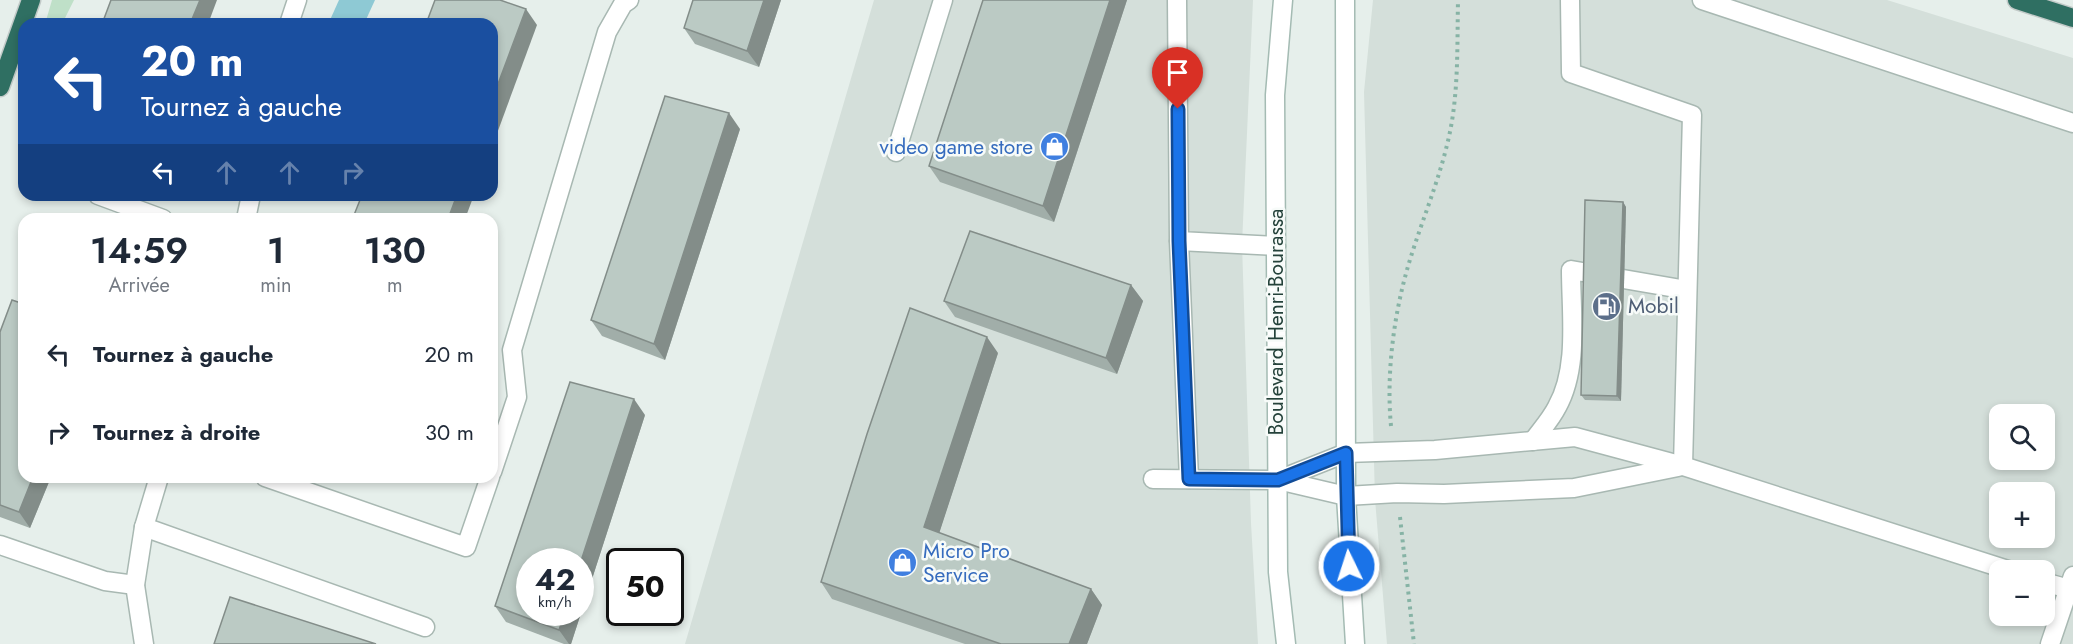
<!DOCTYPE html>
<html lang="fr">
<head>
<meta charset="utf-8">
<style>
  :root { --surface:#fff; --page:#f6f6f7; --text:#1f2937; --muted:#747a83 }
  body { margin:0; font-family:Jost,sans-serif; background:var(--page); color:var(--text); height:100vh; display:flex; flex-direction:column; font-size:22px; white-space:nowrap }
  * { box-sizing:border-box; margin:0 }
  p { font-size:20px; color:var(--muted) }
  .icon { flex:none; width:33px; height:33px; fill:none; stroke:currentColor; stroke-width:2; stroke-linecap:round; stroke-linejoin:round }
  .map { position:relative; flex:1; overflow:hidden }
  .panel { position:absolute; left:18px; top:213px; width:480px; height:270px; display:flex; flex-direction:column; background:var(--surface); border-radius:18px; box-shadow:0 3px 9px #0003 }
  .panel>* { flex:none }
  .top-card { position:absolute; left:18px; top:18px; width:480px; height:183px; border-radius:18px; box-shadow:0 3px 9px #0003; background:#1a4fa0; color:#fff; overflow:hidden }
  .fabs { position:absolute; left:1989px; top:404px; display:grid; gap:12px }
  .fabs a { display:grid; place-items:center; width:66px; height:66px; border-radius:12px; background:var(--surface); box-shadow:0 3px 9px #0003; font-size:30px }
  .speed { position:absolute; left:516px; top:548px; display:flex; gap:12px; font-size:30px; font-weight:700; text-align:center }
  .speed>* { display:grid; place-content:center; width:78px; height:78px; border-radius:50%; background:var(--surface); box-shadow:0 3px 9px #0003; line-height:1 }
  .speed small { font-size:15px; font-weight:400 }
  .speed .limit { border:3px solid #111; border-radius:9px; background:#fff; color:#111 }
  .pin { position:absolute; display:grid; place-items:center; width:51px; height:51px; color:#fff; margin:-62px -26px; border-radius:50% 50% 50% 0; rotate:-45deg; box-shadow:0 0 6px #0007 }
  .pin .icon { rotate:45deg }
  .me { position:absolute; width:66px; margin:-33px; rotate:356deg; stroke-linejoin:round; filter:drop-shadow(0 0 4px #0008) }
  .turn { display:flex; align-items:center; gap:21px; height:126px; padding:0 24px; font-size:27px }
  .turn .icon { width:78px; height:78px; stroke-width:2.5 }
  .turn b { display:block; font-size:42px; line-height:51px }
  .lanes { display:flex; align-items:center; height:57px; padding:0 24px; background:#0003; justify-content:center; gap:30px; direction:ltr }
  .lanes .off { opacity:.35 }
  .eta { display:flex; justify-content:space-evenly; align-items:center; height:102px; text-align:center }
  .eta b { font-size:36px; font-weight:600; line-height:42px }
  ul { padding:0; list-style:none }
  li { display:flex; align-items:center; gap:18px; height:78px; padding:0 24px }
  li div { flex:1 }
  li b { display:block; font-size:22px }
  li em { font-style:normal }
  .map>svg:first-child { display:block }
</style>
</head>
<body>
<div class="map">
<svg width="2073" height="644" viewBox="0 0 2073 644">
  <rect width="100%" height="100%" fill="#e6efeb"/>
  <!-- built -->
  <g fill="#d4dfda" fill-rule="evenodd">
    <polygon points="874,0 1253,0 1242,244 1251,523 1258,644 685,644"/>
    <path d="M 1373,0 L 1887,0 L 2073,58 L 2073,644 L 1387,644 L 1375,499 L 1364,92 ZM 2000,414 L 2044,414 L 2044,459 L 2000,459 ZM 2000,492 L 2044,492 L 2044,537 L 2000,537 ZM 2000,570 L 2044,570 L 2044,615 L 2000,615 Z"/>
  </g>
  <!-- green -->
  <polygon fill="#bfe0c8" points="52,0 74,0 62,24 45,24"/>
  <!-- water -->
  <polygon fill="#8ec9d4" points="339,0 375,0 364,24 338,24 330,20"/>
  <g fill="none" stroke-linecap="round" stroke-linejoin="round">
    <defs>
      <g id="service">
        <polyline points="1177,0 1179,241 1276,246"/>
        <polyline points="1570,0 1571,73 1692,115 1683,466"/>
        <polyline points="1702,0 2073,123"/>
        <polyline points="289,24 297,0"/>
        <polyline points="896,152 943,0"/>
        <polyline points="98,195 163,219"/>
        <polyline points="246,219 251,195"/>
        <polyline points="1179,241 1189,479"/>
        <path d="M 1533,441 C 1541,430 1551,419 1557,407 C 1579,368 1571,314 1571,270 L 1687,290"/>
        <polyline points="492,472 517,397 512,350 607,32 623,4 629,0"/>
        <polyline points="265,477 466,547 490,477"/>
        <polyline points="1153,479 1278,480 1346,496 1397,493 1444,494 1574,488 1678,467"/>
        <polyline points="1278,480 1346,453 1435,450 1575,437 1683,466 2008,570"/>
        <polyline points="144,527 425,627"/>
        <polyline points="0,545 105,581 135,585"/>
        <polyline points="2044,582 2069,589"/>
        <polyline points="144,644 135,585 144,527 159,477"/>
        <polyline points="2050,644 2073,576"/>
      </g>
      <g id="secondary">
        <polyline points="1283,0 1275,95 1278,572 1286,644"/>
        <polyline points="1345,0 1346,496 1355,644"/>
      </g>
      <g id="motorway">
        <polyline points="2017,0 2073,18"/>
        <polyline points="0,87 31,0"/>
      </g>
    </defs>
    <!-- service casing -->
    <use href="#service" stroke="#a8b8b2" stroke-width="21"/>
    <!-- secondary casing -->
    <use href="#secondary" stroke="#a4bbb3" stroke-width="21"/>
    <!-- motorway casing -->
    <use href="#motorway" stroke="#c2cac8" stroke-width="21"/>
    <!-- path -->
    <g stroke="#86b3a5" stroke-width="4" stroke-dasharray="3 4.5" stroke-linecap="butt">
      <path d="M 1391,426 C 1386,373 1394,313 1409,263 C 1421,223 1437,186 1447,145 C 1459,98 1457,49 1458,0"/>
      <polyline points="1400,517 1414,644"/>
    </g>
    <!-- service -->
    <use href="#service" stroke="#fff" stroke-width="18"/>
    <!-- secondary -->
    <use href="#secondary" stroke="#fff" stroke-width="18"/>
    <!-- motorway -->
    <use href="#motorway" stroke="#2f6f62" stroke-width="18"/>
  </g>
  <!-- wall -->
  <g fill="#a1aea9">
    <polygon points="781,0 759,67 695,44 684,28"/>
    <polygon points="983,0 1127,0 1054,222 940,182 929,166"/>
    <polygon points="740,129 665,360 602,336 591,320"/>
    <polygon points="1623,202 1626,207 1621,401 1585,400 1581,395"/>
    <polygon points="1131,285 1143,301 1117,374 955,317 944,301"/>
    <polygon points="0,332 24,477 51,477 30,528 0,517"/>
    <polygon points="998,353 939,533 1091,589 1102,605 1087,644 965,644 832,599 821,582"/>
    <polygon points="645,415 571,644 564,644 506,622 495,606"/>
  </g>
  <!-- shaded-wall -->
  <g fill="#838d89">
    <polygon points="200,0 217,0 208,24 190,24"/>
    <polygon points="764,0 781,0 759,67 747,51"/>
    <polygon points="1110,0 1127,0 1054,222 1043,206"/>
    <polygon points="526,9 537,25 492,147 492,100"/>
    <polygon points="729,113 740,129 665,360 654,344"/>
    <polygon points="457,195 474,195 465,219 448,219"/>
    <polygon points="1623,202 1626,207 1621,401 1617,396"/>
    <polygon points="1131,285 1143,301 1117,374 1106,358"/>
    <polygon points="987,337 998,353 936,543 924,527"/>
    <polygon points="634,399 645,415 571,644 569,644 559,630 565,612 580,612 580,564"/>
    <polygon points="33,477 51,477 30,528 19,512"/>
    <polygon points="1091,589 1102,605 1087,644 1069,644"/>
  </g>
  <!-- building -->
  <g fill="#bbcac4" stroke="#838d89" stroke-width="1.5">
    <polygon points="111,0 200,0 190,24 102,24"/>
    <polygon points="435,0 500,0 526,9 492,100 492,24 426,24"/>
    <polygon points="693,0 764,0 747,51 684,28"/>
    <polygon points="983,0 1110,0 1043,206 929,166"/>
    <polygon points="665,96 729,113 654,344 591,320"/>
    <polygon points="362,195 457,195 448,219 363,219 354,215"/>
    <polygon points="1585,200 1623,202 1617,396 1581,395"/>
    <polygon points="970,231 1131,285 1106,358 944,301"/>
    <polygon points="12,300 24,304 24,477 33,477 19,512 0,505 0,332"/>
    <polygon points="910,308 987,337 924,527 1091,589 1069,644 1001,644 821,582 867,434"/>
    <polygon points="570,382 634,399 580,564 580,561 530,561 530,612 565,612 559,630 495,606"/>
    <polygon points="230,597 376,644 214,644"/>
  </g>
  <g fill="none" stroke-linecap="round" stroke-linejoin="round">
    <defs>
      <polyline id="route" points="1178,109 1179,241 1189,479 1278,480 1346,453 1349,566"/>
    </defs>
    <!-- route casing -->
    <use href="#route" stroke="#114b97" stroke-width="15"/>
    <!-- route -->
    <use href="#route" stroke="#1a73e8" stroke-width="10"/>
  </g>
  <!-- icons -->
  <defs>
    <symbol id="shop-disc" viewBox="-11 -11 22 22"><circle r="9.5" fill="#3f7fe0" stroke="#f7fbf9"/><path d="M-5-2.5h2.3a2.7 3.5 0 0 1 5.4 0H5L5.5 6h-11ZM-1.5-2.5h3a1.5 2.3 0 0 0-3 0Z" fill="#fff"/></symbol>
    <symbol id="fuel-disc" viewBox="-11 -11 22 22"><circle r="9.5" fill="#5c6f8a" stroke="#f7fbf9"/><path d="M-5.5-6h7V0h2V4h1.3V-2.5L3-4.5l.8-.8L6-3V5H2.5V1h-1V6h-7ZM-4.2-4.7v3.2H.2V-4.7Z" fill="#fff"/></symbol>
  </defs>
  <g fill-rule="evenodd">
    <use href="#shop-disc" x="1038" y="130" width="33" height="33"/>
    <use href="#fuel-disc" x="1590" y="290" width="33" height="33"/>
    <use href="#shop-disc" x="886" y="546" width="33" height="33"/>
  </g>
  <g text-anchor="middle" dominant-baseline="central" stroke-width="5" stroke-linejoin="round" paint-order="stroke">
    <!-- shop labels -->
    <g font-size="21" fill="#366cbe" stroke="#f7fbf9" text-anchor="end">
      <text x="1033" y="147">video game store</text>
      <text x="923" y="551" text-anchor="start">Micro Pro<tspan x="923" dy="24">Service</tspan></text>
    </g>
    <!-- service labels -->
    <g font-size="21" fill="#4e5e75" stroke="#f7fbf9" text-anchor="start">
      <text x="1628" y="306">Mobil</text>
    </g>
    <!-- street labels -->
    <g font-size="21" fill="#24423a" stroke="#f7fbf9">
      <text transform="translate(1276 322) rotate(-90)">Boulevard Henri-Bourassa</text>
    </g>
  </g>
</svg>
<div class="fabs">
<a><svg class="icon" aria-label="search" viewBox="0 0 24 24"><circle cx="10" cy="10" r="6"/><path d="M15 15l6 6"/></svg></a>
<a>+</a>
<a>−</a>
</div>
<div class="speed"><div>42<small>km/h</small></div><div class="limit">50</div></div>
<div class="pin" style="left:1178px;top:109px;background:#d93025"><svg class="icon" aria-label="arrive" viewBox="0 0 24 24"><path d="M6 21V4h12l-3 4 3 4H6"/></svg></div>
<svg class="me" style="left:1349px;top:566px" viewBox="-20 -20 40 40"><circle r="17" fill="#1a73e8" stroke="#fff" stroke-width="3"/><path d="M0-11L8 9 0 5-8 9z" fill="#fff"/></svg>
<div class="top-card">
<div class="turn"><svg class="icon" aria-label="left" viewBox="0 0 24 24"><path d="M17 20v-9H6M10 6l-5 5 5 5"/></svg><div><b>20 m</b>Tournez à gauche</div></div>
<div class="lanes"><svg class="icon" aria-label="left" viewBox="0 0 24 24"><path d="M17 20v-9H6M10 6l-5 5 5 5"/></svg><svg class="icon off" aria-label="ahead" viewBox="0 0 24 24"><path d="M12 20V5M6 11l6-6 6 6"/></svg><svg class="icon off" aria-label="ahead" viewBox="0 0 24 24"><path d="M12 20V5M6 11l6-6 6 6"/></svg><svg class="icon off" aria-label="right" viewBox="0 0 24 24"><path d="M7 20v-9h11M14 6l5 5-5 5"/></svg></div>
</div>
<section class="panel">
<div class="eta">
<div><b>14:59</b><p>Arrivée</p></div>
<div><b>1</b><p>min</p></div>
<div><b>130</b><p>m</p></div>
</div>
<ul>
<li><svg class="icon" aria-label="left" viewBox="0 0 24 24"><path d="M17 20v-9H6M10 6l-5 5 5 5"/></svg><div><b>Tournez à gauche</b></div><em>20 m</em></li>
<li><svg class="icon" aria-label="right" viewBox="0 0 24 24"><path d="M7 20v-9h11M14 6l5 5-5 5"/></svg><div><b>Tournez à droite</b></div><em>30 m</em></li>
</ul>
</section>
</div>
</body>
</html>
